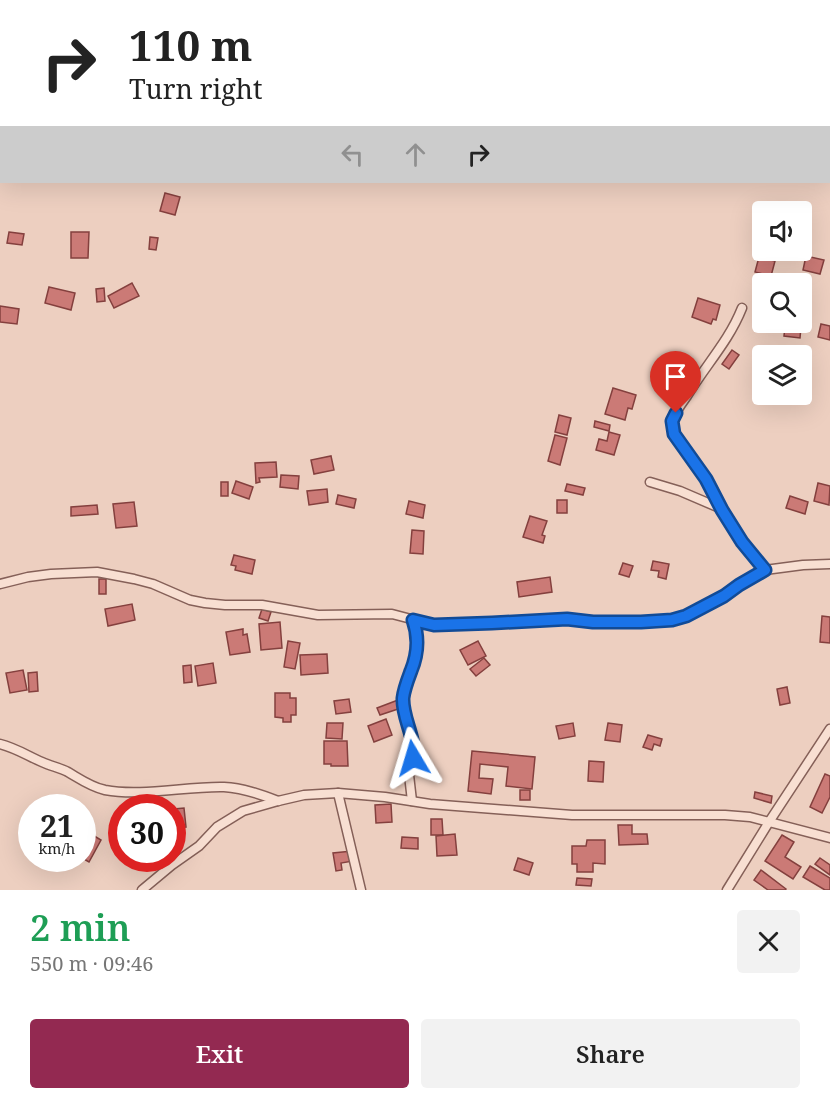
<!DOCTYPE html>
<html lang="en">
<head>
<meta charset="utf-8">
<style>
  :root { --surface:#fff; --page:#f2f2f2; --text:#222; --muted:#767676; --accent:#932951 }
  body { margin:0; font-family:"Noto Serif",serif; background:var(--page); color:var(--text); height:100vh; display:flex; flex-direction:column; font-size:22px; white-space:nowrap }
  * { box-sizing:border-box; margin:0 }
  p { font-size:20px; color:var(--muted) }
  .icon { flex:none; width:33px; height:33px; fill:none; stroke:currentColor; stroke-width:2; stroke-linecap:round; stroke-linejoin:round }
  .map { position:relative; height:890px; overflow:hidden }
  .drawer { display:flex; flex-direction:column; background:var(--surface); flex:1 }
  .drawer>* { flex:none }
  .hud { position:absolute; left:0px; top:0px; width:831px; height:183px; box-shadow:0 6px 24px #0002; background:#fff; color:var(--text); overflow:hidden }
  .buttons { position:absolute; left:752px; top:201px; display:grid; gap:12px }
  .buttons a { display:grid; place-items:center; width:60px; height:60px; border-radius:6px; background:var(--surface); box-shadow:0 6px 24px #0002; font-size:30px }
  .speed { position:absolute; left:18px; top:794px; display:flex; gap:12px; font-size:30px; font-weight:700; text-align:center }
  .speed>* { display:grid; place-content:center; width:78px; height:78px; border-radius:50%; background:var(--surface); box-shadow:0 6px 24px #0002; line-height:1 }
  .speed small { font-size:15px; font-weight:400 }
  .speed .limit { border:9px solid #d22; background:#fff; color:#111 }
  .pin { position:absolute; display:grid; place-items:center; width:51px; height:51px; color:#fff; margin:-62px -26px; border-radius:50% 50% 50% 0; rotate:-45deg; box-shadow:0 0 6px #0007 }
  .pin .icon { rotate:45deg }
  .me { position:absolute; width:66px; margin:-33px; rotate:353deg; stroke-linejoin:round; filter:drop-shadow(0 0 4px #0008) }
  .turn { display:flex; align-items:center; gap:21px; height:126px; padding:0 30px; font-size:27px }
  .turn .icon { width:78px; height:78px; stroke-width:2.5 }
  .turn b { display:block; font-size:42px; line-height:51px }
  .lanes { display:flex; align-items:center; height:57px; padding:0 30px; background:#0003; justify-content:center; gap:30px; direction:ltr }
  .lanes .off { opacity:.35 }
  .round { display:grid; place-items:center; flex:none; width:63px; height:63px; border-radius:6px; background:var(--page) }
  .head { display:flex; align-items:center; justify-content:space-between; height:102px; padding:0 30px }
  h1 { font-size:36px; font-weight:600; line-height:45px; color:#1e9e55 }
  .primary-button { display:flex; gap:12px; margin-top:auto; padding:12px 30px }
  .primary-button a { flex:1; height:69px; border-radius:6px; background:var(--accent); color:#fff; font-size:24px; font-weight:600; line-height:69px; text-align:center }
  .primary-button a+a { background:var(--page); color:var(--text) }
  .map>svg:first-child { display:block }
</style>
</head>
<body>
<div class="map">
<svg width="830" height="890" viewBox="0 0 830 890">
  <rect width="100%" height="100%" fill="#edcfc0"/>
  <!-- building -->
  <g fill="#cb7a76" stroke="#84403e" stroke-width="1.5">
    <polygon points="165,193 180,197 175,215 160,211"/>
    <polygon points="9,232 24,234 22,245 7,243"/>
    <polygon points="71,232 89,232 88,258 71,258"/>
    <polygon points="150,237 158,238 156,250 149,249"/>
    <polygon points="806,256 824,260 820,274 803,270"/>
    <polygon points="759,257 775,261 771,276 755,272"/>
    <polygon points="132,283 139,296 114,308 108,296"/>
    <polygon points="49,287 75,293 71,310 45,303"/>
    <polygon points="104,288 105,301 97,302 96,289"/>
    <polygon points="698,298 720,305 716,320 713,319 711,324 692,317"/>
    <polygon points="0,306 19,309 17,324 0,322"/>
    <polygon points="821,324 830,326 830,340 818,337"/>
    <polygon points="785,326 801,327 800,338 784,336"/>
    <polygon points="732,350 739,355 729,369 722,364"/>
    <polygon points="613,388 636,395 632,409 628,408 625,420 605,414"/>
    <polygon points="559,415 571,418 567,435 555,432"/>
    <polygon points="595,421 610,425 609,431 594,427"/>
    <polygon points="609,432 620,435 614,455 596,450 599,439 607,441"/>
    <polygon points="555,435 567,438 560,465 548,461"/>
    <polygon points="331,456 334,470 314,474 311,460"/>
    <polygon points="276,462 277,477 259,478 260,482 256,483 255,463"/>
    <polygon points="281,475 299,476 298,489 280,487"/>
    <polygon points="236,481 253,487 249,499 232,493"/>
    <rect x="221" y="482" width="7" height="14"/>
    <polygon points="818,483 830,486 829,505 814,501"/>
    <polygon points="567,484 585,488 583,495 565,491"/>
    <polygon points="327,489 328,502 309,505 307,491"/>
    <polygon points="338,495 356,499 354,508 336,504"/>
    <polygon points="790,496 808,502 805,514 786,508"/>
    <rect x="557" y="500" width="10" height="13"/>
    <polygon points="409,501 425,505 423,518 406,514"/>
    <polygon points="134,502 137,526 116,528 113,504"/>
    <polygon points="97,505 98,514 71,516 71,507"/>
    <polygon points="530,516 547,521 542,535 545,536 543,543 523,537"/>
    <polygon points="412,530 424,531 423,554 410,553"/>
    <polygon points="234,555 255,560 252,574 235,570 236,566 231,565"/>
    <polygon points="653,561 669,564 666,579 658,577 659,571 651,570"/>
    <polygon points="623,563 633,566 629,577 619,574"/>
    <polygon points="550,577 552,592 519,597 517,582"/>
    <rect x="99" y="579" width="7" height="15"/>
    <polygon points="132,604 135,620 108,626 105,609"/>
    <polygon points="262,609 271,612 268,621 259,618"/>
    <polygon points="822,616 830,617 830,643 820,642"/>
    <polygon points="280,622 282,648 261,650 259,624"/>
    <polygon points="243,629 243,635 247,634 250,652 230,655 226,632"/>
    <polygon points="288,641 300,643 295,669 284,667"/>
    <polygon points="478,641 486,656 468,665 460,650"/>
    <polygon points="327,654 328,673 301,675 300,655"/>
    <polygon points="484,658 490,665 476,676 470,669"/>
    <polygon points="213,663 216,683 198,686 195,666"/>
    <polygon points="191,665 192,682 184,683 183,666"/>
    <polygon points="23,670 27,690 10,693 6,673"/>
    <polygon points="37,672 38,691 29,692 28,673"/>
    <polygon points="787,687 790,703 780,705 777,689"/>
    <polygon points="275,693 290,693 290,698 296,698 296,715 291,715 291,722 283,722 283,718 275,717"/>
    <polygon points="349,699 351,712 336,714 334,701"/>
    <polygon points="398,700 401,708 380,715 377,708"/>
    <polygon points="386,719 392,735 374,742 368,726"/>
    <polygon points="327,723 343,723 342,739 326,738"/>
    <polygon points="573,723 575,736 559,739 556,726"/>
    <polygon points="608,723 622,725 620,742 605,740"/>
    <polygon points="648,735 662,739 660,746 654,744 652,750 643,747"/>
    <polygon points="324,741 347,741 348,766 331,766 331,764 324,764"/>
    <polygon points="472,751 535,757 532,789 506,786 508,767 480,764 479,778 493,779 491,794 468,791"/>
    <polygon points="589,761 604,762 603,782 588,781"/>
    <polygon points="825,774 830,776 830,797 822,813 810,807"/>
    <rect x="520" y="790" width="10" height="10"/>
    <polygon points="755,792 772,796 771,803 754,798"/>
    <polygon points="391,804 392,822 376,823 375,805"/>
    <polygon points="184,808 186,827 176,828 174,809"/>
    <polygon points="431,819 442,819 443,835 431,835"/>
    <polygon points="618,825 632,825 632,834 647,834 648,844 619,845"/>
    <polygon points="91,834 101,840 89,862 82,858 82,849"/>
    <polygon points="455,834 457,855 437,856 436,836"/>
    <polygon points="782,835 794,842 785,857 801,867 793,879 765,861"/>
    <polygon points="402,837 418,838 418,849 401,848"/>
    <polygon points="587,840 605,840 605,864 593,863 593,872 577,872 577,864 572,864 572,846 586,846"/>
    <polygon points="352,851 353,861 341,863 342,870 336,871 333,853"/>
    <polygon points="518,858 533,863 529,875 514,870"/>
    <polygon points="820,858 830,865 830,875 815,864"/>
    <polygon points="810,866 830,878 830,890 825,890 803,877"/>
    <polygon points="761,870 786,889 785,890 768,890 754,880"/>
    <polygon points="577,878 592,879 591,886 576,885"/>
  </g>
  <g fill="none" stroke-linecap="round" stroke-linejoin="round">
    <defs>
      <g id="street">
        <polyline points="117,0 117,2"/>
        <polyline points="316,2 318,0"/>
        <polyline points="0,57 2,57"/>
        <path d="M 742,308 C 729,341 705,366 687,396 C 682,403 675,412 673,420 C 671,425 673,430 674,434 L 706,479 L 722,510 L 742,542 L 765,570"/>
        <polyline points="650,482 680,491 722,509"/>
        <polyline points="0,584 28,577 51,574 97,572 134,579 153,584 190,600 205,603 225,605 262,605 318,615 392,614 434,625 492,623 567,619 593,622 658,622 671,620 686,616 724,596 739,585 765,570 803,565 830,564"/>
        <path d="M 0,744 C 16,748 28,756 42,762 C 51,766 60,768 68,772 C 80,779 91,787 105,790 C 142,797 186,786 224,787 C 243,788 260,794 278,801"/>
        <polyline points="338,793 361,890"/>
        <polyline points="412,801 409,775 414,750 405,710 403,698 416,654 417,631 413,620"/>
        <polyline points="142,890 172,865 199,846 217,827 243,811 278,801 304,795 338,793 385,797 430,804 572,815 725,815 750,817 830,838"/>
        <polyline points="727,890 769,822 830,729"/>
      </g>
    </defs>
    <!-- street casing -->
    <use href="#street" stroke="#856058" stroke-width="11"/>
    <!-- street -->
    <use href="#street" stroke="#f8dfd2" stroke-width="8"/>
  </g>
  <g fill="none" stroke-linecap="round" stroke-linejoin="round">
    <defs>
      <path id="route" d="M 413,758 C 416,737 402,718 403,698 C 404,689 408,679 411,671 C 418,654 419,637 413,620 L 434,625 L 492,623 L 567,619 L 593,622 L 641,622 L 672,620 L 686,616 L 724,596 L 739,585 L 765,570 L 742,542 L 722,510 L 706,479 L 674,434 L 672,421 L 676,413"/>
    </defs>
    <!-- route casing -->
    <use href="#route" stroke="#114b97" stroke-width="15"/>
    <!-- route -->
    <use href="#route" stroke="#1a73e8" stroke-width="10"/>
  </g>
</svg>
<div class="buttons">
<a><svg class="icon" aria-label="sound" viewBox="0 0 24 24"><path d="M4 9h4l5-4v14l-5-4H4zM17 9q2 3 0 6"/></svg></a>
<a><svg class="icon" aria-label="search" viewBox="0 0 24 24"><circle cx="10" cy="10" r="6"/><path d="M15 15l6 6"/></svg></a>
<a><svg class="icon" aria-label="layers" viewBox="0 0 24 24"><path d="M12 4l9 5-9 5-9-5zM3 14l9 5 9-5"/></svg></a>
</div>
<div class="speed"><div>21<small>km/h</small></div><div class="limit">30</div></div>
<div class="pin" style="left:676px;top:413px;background:#d93025"><svg class="icon" aria-label="arrive" viewBox="0 0 24 24"><path d="M6 21V4h12l-3 4 3 4H6"/></svg></div>
<svg class="me" style="left:413px;top:758px" viewBox="-20 -20 40 40"><path d="M0-17L14 15 0 8-14 15z" fill="#1a73e8" stroke="#fff" stroke-width="4"/></svg>
<div class="hud">
<div class="turn"><svg class="icon" aria-label="right" viewBox="0 0 24 24"><path d="M7 20v-9h11M14 6l5 5-5 5"/></svg><div><b>110 m</b>Turn right</div></div>
<div class="lanes"><svg class="icon off" aria-label="left" viewBox="0 0 24 24"><path d="M17 20v-9H6M10 6l-5 5 5 5"/></svg><svg class="icon off" aria-label="ahead" viewBox="0 0 24 24"><path d="M12 20V5M6 11l6-6 6 6"/></svg><svg class="icon" aria-label="right" viewBox="0 0 24 24"><path d="M7 20v-9h11M14 6l5 5-5 5"/></svg></div>
</div>
</div>
<section class="drawer">
<div class="head"><div><h1>2 min</h1><p>550 m · 09:46</p></div><a class="round"><svg class="icon" aria-label="close" viewBox="0 0 24 24"><path d="M6 6l12 12M18 6L6 18"/></svg></a></div>
<div class="primary-button"><a>Exit</a><a>Share</a></div>
</section>
</body>
</html>
